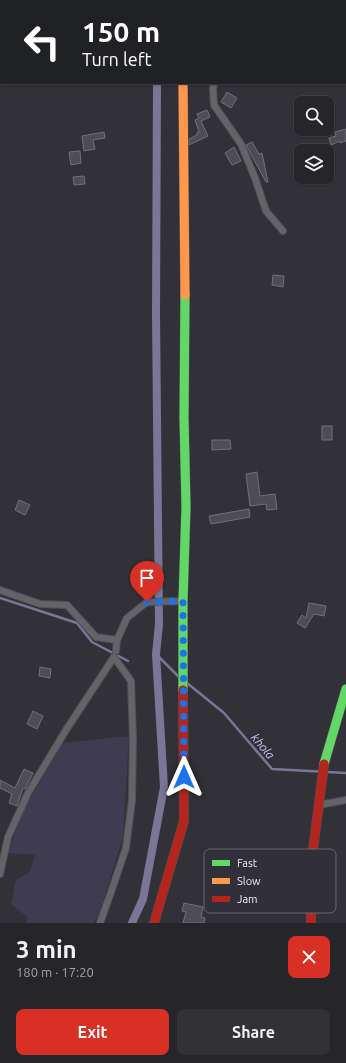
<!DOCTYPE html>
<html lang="en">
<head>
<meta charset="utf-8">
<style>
  :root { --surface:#262529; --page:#323135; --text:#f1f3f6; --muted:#a4a5a8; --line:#424246; --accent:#d93025 }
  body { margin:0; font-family:Ubuntu,sans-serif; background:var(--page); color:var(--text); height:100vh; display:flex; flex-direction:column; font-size:15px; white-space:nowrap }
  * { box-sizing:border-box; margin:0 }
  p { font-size:13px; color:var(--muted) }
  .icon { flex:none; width:22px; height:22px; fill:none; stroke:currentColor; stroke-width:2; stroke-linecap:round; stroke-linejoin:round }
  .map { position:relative; height:923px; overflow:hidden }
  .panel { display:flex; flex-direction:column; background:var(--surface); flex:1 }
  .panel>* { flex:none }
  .guide { position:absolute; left:0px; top:0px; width:346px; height:84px; box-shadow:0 1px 3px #0004,0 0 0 1px var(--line); background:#202124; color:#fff; overflow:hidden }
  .tools { position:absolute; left:294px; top:96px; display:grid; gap:8px }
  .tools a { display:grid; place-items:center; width:40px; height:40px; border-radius:8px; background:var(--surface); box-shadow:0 1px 3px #0004,0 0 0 1px var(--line); font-size:20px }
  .pin { position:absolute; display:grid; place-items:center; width:34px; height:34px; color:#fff; margin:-41px -17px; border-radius:50% 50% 50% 0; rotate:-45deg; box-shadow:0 0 4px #0007 }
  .pin .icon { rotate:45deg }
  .me { position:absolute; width:44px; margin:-22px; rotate:0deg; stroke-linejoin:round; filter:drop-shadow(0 0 3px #0008) }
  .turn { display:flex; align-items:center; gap:14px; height:84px; padding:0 16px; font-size:18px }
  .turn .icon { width:52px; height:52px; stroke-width:2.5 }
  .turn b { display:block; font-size:28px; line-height:34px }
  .round { display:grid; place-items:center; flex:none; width:42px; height:42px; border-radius:8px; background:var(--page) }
  .headline { display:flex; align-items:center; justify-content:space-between; height:68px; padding:0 16px }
  h1 { font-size:24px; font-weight:600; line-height:30px }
  .action { display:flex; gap:8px; margin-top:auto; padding:8px 16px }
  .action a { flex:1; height:46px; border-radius:8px; background:var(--accent); color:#fff; font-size:16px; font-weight:600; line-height:46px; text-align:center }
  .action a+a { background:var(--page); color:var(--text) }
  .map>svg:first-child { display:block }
</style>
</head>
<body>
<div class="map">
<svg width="346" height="923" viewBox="0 0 346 923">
  <rect width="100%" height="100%" fill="#323137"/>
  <!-- green -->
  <polygon fill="#3f3b51" points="129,736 123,837 99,915 94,923 26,923 28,917 11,904 16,880 30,872 35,855 8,853 21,814 51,763 61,743"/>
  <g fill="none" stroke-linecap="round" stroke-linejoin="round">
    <!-- stream -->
    <g stroke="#7b7698" stroke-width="2.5">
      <polyline points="0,598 77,623 92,642 128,661"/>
      <polyline points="156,654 179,677"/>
      <polyline points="187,683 224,713 272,769 346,773"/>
    </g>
    <!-- canal -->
    <g stroke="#7b7698" stroke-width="8">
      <polyline points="157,1 157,0"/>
      <polyline points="132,923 143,899 164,787 156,654 159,624 156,315 157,83"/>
    </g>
  </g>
  <!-- building -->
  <g fill="#4e4c56" stroke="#717176">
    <polygon points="227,92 237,98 231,108 221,102"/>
    <polygon points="207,110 210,117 201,121 208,136 189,145 189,139 197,135 197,133 199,132 195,120 199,118 197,114"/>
    <polygon points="346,129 346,141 340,143 340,141 331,145 329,138 336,136 335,132"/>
    <polygon points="104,132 105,138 93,140 95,149 84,151 82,136"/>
    <polygon points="252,142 259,154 262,153 268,182 266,182 246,145"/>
    <polygon points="234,147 241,161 232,165 225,153"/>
    <polygon points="80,151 81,163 71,165 69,152"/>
    <polygon points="84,176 85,184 74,185 73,177"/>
    <polygon points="273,275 284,276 283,287 272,285"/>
    <rect x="322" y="426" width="10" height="14"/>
    <polygon points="212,440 230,440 231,449 212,450"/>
    <polygon points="257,472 260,496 275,494 277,509 267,510 266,504 250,506 246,474"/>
    <polygon points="19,500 30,505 25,515 15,510"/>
    <polygon points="249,509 250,517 211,524 209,516"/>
    <polygon points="309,603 326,606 324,616 314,614 305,628 297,623 302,615 306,618"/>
    <polygon points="40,667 51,669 50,678 39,676"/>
    <polygon points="33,711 43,716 37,729 27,724"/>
    <polygon points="24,769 33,773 25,789 23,788 17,806 9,803 12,794 0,788 0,780 15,788"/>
    <polygon points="184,903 203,907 201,917 205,918 204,923 183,923 186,912 182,911"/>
  </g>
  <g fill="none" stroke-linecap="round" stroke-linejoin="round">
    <defs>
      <g id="street">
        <polyline points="178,0 178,1"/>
        <polyline points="137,1 137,0"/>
        <polyline points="295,1 296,0"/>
        <polyline points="214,83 213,89 214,105 241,144 255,178 266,211 283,231"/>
        <polyline points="0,590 40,604 67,605 96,637 117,640"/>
        <polyline points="116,651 117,640 127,618 147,602 183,601"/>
        <polyline points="319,805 346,800"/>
        <polyline points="0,874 8,837 28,793 66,730 114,657 131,681 133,740 132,800 126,848 110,895 100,923"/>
      </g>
      <g id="fast">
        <polyline points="183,690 183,601 186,507 184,417 185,295"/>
        <polyline points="324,764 346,689"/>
      </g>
      <polyline id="slow" points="183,83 185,295"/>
      <g id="jam">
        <polyline points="154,923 184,821 183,690"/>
        <polyline points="311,923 312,858 324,764"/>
      </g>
    </defs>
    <!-- street casing -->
    <use href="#street" stroke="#515056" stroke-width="8"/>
    <!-- fast casing -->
    <use href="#fast" stroke="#515056" stroke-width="10"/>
    <!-- slow casing -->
    <use href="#slow" stroke="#515056" stroke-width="10"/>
    <!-- jam casing -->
    <use href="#jam" stroke="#515056" stroke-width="10"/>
    <!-- street -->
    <use href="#street" stroke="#646468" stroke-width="6"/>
    <!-- fast -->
    <use href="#fast" stroke="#63d668" stroke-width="9"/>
    <!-- slow -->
    <use href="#slow" stroke="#ff974d" stroke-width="9"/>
    <!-- jam -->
    <use href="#jam" stroke="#b3261e" stroke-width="9"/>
  </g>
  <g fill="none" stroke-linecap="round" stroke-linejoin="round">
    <!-- route -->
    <polyline stroke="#1a73e8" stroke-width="7" stroke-dasharray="0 12.6" points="147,602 183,601 184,777"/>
  </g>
  <g text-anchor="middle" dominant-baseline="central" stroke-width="3" stroke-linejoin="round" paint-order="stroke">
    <!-- water labels -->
    <g font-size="12" font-style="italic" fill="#cdc6f8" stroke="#312f39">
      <text transform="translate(263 746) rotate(50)">khola</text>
    </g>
  </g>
  <!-- legend -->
  <rect x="204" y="849" width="132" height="64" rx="6" fill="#312f39" stroke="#6a6871" stroke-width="1"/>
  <rect x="212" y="860" width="18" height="6" fill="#63d668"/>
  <rect x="212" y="878" width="18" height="6" fill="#ff974d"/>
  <rect x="212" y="896" width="18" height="6" fill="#b3261e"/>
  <g font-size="11" fill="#eeeef4">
    <text x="237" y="867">Fast</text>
    <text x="237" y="885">Slow</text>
    <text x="237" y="903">Jam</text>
  </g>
</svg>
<div class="tools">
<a><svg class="icon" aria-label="search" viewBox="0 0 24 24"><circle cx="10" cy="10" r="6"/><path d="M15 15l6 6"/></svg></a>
<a><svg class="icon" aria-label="layers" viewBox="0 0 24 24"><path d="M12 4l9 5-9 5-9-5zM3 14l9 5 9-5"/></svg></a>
</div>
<div class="pin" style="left:147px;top:602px;background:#d93025"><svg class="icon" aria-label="arrive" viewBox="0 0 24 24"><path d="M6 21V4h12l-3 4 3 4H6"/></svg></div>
<svg class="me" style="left:184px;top:777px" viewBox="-20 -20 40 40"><path d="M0-17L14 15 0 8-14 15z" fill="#1a73e8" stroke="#fff" stroke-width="4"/></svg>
<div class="guide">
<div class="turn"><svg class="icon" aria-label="left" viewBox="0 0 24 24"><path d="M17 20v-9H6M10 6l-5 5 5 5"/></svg><div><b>150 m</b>Turn left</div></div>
</div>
</div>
<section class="panel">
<div class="headline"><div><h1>3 min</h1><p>180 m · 17:20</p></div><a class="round" style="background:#d93025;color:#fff"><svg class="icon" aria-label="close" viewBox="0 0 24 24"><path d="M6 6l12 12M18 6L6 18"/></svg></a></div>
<div class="action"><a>Exit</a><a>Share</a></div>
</section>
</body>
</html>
